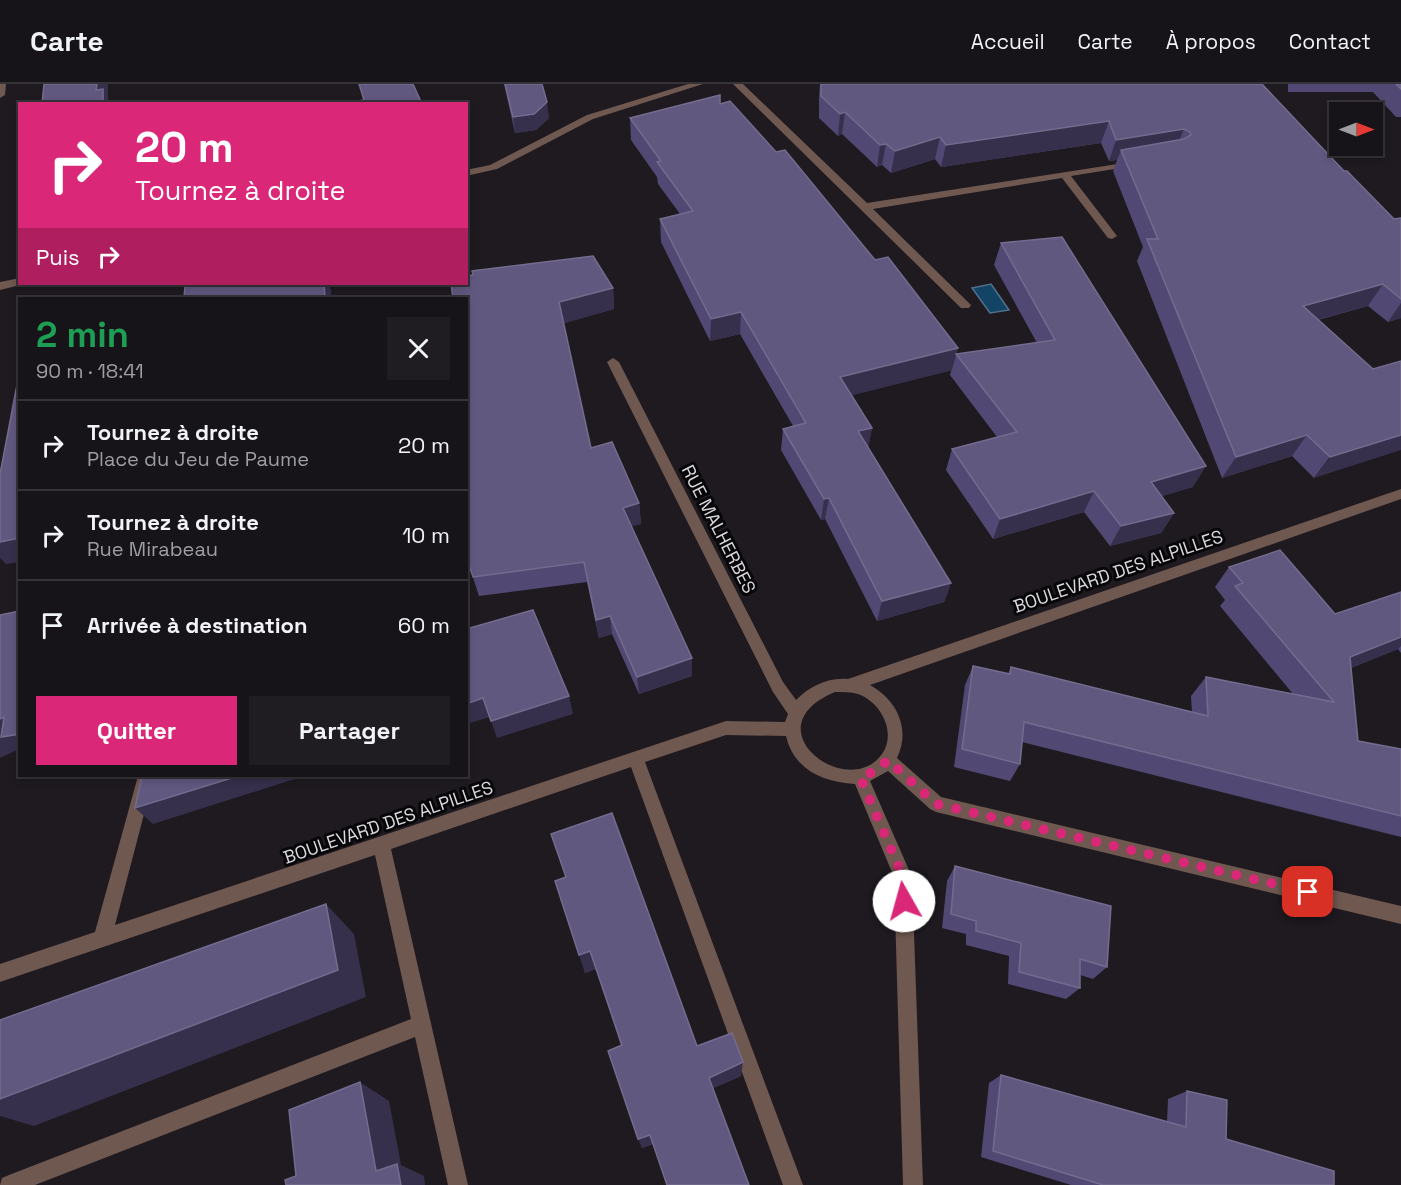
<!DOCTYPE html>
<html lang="fr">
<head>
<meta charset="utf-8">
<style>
  :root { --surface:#161418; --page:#1f1d21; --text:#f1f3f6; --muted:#9e9ea2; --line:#353337; --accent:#db2777 }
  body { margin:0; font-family:"Space Grotesk",sans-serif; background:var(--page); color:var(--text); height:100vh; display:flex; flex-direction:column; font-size:22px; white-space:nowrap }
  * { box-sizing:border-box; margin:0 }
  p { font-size:20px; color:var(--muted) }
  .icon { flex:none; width:33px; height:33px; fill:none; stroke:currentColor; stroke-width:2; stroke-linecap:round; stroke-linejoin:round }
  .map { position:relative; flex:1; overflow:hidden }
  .panel { position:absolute; left:18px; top:213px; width:450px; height:480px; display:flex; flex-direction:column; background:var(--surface); border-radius:0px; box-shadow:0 3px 9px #0003,0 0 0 2px var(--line) }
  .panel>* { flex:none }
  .hud { position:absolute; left:18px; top:18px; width:450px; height:183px; border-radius:0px; box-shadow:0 3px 9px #0003,0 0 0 2px var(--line); background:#db2777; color:#fff; overflow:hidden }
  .needle { width:39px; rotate:90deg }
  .buttons { position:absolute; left:1329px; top:18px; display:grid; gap:12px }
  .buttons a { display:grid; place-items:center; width:54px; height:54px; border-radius:0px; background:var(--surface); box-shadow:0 3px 9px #0003,0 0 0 2px var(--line); font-size:30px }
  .pin { position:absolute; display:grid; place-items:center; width:51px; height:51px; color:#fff; margin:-26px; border-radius:12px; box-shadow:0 3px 9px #0006 }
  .me { position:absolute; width:66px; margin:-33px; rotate:353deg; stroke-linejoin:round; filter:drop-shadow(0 0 4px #0008) }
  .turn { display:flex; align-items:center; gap:21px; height:126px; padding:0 18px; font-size:27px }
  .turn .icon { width:78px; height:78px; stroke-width:2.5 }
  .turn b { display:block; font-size:42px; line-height:51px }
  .then { display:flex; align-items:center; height:57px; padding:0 18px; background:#0003; gap:12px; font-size:22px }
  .round { display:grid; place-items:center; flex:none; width:63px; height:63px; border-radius:0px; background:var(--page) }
  .headline { display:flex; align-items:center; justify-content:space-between; height:102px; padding:0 18px }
  h1 { font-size:36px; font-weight:700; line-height:45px; color:#1e9e55 }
  .action { display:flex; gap:12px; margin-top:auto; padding:12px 18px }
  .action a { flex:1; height:69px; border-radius:0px; background:var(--accent); color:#fff; font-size:24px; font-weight:700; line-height:69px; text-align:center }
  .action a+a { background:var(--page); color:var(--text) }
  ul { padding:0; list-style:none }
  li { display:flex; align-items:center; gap:18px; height:90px; padding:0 18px; border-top:2px solid var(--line) }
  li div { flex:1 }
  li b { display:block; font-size:22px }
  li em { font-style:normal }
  header { display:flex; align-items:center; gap:36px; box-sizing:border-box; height:84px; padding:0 30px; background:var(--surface); border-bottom:2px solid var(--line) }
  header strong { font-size:28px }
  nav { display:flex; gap:33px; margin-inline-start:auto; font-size:21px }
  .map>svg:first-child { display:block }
</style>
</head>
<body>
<header>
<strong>Carte</strong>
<nav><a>Accueil</a><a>Carte</a><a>À propos</a><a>Contact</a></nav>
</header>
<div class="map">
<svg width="1401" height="1101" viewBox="0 0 1401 1101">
  <rect width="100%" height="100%" fill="#1e1a20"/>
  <!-- water -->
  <polygon fill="#144465" stroke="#507189" stroke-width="1.5" points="991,200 1009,226 990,229 972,204"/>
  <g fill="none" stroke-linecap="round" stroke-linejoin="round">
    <!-- minor -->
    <g fill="#6f584f" fill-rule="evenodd">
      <polygon points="0,0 6,0 5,11 0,14"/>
      <polygon points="688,0 703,0 593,35 497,85 466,92 466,86 490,81 587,31"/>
      <polygon points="733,0 743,0 867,119 1137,77 1138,79 1133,82 1071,92 1117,152 1112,155 1108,154 1062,94 873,125 971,221 969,224 961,224"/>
      <polygon points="20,194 20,200 24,200 0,206 0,198"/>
      <path d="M 613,274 L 619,278 L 783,598 L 796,616 C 810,602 828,593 848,595 L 1401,405 L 1401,415 L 870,601 C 897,616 911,645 897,674 L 941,713 L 1401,822 L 1401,840 L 936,728 L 930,725 L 888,687 L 870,697 L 912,793 L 923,1101 L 903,1101 L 894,793 L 855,700 C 823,698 794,686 786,652 L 726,651 L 645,678 L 803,1101 L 783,1101 L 631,683 L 391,765 L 468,1101 L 448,1101 L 415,953 L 35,1101 L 0,1101 L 2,1094 L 9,1091 L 411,935 L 375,771 L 0,898 L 0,880 L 95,848 L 138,692 L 154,692 L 115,841 L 726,637 L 785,638 L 788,630 L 773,608 L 607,278 ZM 835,608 C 842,608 851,608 858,610 C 881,618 897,649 882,670 C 848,718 749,644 835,608 Z"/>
    </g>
  </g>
  <!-- wall -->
  <g fill="#514973">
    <polygon points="504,0 542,0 549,34 536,46 515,49"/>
    <polygon points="820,0 1262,0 1344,87 1394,135 1401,134 1401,234 1388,238 1368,222 1318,236 1373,285 1401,277 1314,394 1292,372 1222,394 1137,177 1143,163 1113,87 1117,76 1109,77 1101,59 941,83 935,75 891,89 882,81 877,83 842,50 838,52 819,34 819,14"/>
    <polygon points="1288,0 1401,0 1401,33 1396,33 1373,8 1288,8"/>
    <polygon points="720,20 776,68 958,264 952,286 852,311 872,344 868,363 951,499 944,518 877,537 825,435 821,436 781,366 783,345 793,342 740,250 710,257 661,158 660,135 680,130 658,100 657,93 631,56 630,34"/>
    <polygon points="1001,159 1193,403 1161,412 1174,429 1161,449 1110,462 1084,428 993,455 946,386 952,365 997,353 950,291 956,270 1037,259 994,181"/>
    <polygon points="613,204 614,225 563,239 591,364 639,419 641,440 631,442 692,574 692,592 639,610 612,550 599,554 587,498 479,512 466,472 466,214"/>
    <polygon points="1229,483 1335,530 1401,508 1401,569 1398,565 1351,584 1358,657 1401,665 1401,753 1022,658 1020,680 1010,697 954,683 965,601 973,582 1008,590 1011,583 1192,628 1191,612 1206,593 1293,610 1220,522 1225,516 1215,503"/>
    <polygon points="551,750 697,962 741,992 713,1004 749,1101 667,1101 653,1060 642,1064 621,962 596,885 585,889 566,793"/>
    <polygon points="955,782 1107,883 1093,895 1080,891 1080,904 1066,915 1008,900 1009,872 966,861 966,850 942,844 947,797"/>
    <polygon points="1001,991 1167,1038 1168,1015 1187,1007 1226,1055 1334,1101 1071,1101 981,1073 989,999"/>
  </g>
  <!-- shaded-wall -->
  <g fill="#37304d">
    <polygon points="97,0 108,0 108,14 110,20 103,20 96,6"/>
    <polygon points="547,18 549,34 536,46 515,49 513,33"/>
    <polygon points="845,28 842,50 838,52 840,30"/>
    <polygon points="1109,37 1101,59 941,83 946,61"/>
    <polygon points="1184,45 1175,67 1121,66 1117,76 1109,77 1116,56"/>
    <polygon points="940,53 935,75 891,89 895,67"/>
    <polygon points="886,60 882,81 877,83 880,61"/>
    <polygon points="324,200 328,200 331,206 331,214 325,214"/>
    <polygon points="1383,200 1368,222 1290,243 1303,222"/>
    <polygon points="613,204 614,225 562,240 559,218"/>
    <polygon points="1401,219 1401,234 1388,238"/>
    <polygon points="741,228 740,250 710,257 711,235"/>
    <polygon points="958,264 952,286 837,315 840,293"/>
    <polygon points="872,344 868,365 858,347"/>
    <polygon points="1307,351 1292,372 1222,394 1236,373"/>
    <polygon points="1401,351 1401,366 1314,394 1330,373"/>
    <polygon points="1206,382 1193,403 1139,419 1151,398"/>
    <polygon points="1094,407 1084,428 993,455 1000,435"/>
    <polygon points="829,414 825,435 821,436 824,415"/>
    <polygon points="639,419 641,440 625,444 623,424"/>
    <polygon points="1174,429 1161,449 1110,462 1121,442"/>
    <polygon points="20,454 20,478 6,480 0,474 0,458"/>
    <polygon points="951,499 944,518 877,537 882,517"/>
    <polygon points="610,532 612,550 599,554 596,536"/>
    <polygon points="1401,553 1401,562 1398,565 1331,592 1350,573"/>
    <polygon points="692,574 692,592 639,610 637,593"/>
    <polygon points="569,612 573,630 497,654 491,637"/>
    <polygon points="483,614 490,633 466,640 466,620"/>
    <polygon points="4,633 20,646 20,668 17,666 0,674 0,635"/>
    <polygon points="238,692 304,692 153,740 135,724"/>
    <polygon points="326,820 354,850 366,913 34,1042 0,1032 0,1015"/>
    <polygon points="590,867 596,885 585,889 579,871"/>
    <polygon points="743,978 741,992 709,1006 709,994"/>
    <polygon points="360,998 389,1017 401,1081 424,1092 425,1101 401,1101 376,1087"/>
    <polygon points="650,1051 653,1060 642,1064 638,1055"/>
  </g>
  <!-- building -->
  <g fill="#60587f" stroke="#746c8e" stroke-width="1.5">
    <polygon points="44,0 97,0 96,6 103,5 103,20 42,20"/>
    <polygon points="359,0 413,0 422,20 341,20 364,16"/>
    <polygon points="505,0 542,0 547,18 534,30 513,33"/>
    <polygon points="821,0 1262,0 1344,87 1347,87 1394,135 1401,134 1401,215 1383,200 1303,222 1373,285 1401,277 1401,351 1330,373 1307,351 1236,373 1147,155 1158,155 1121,66 1184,55 1191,51 1190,48 1184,45 1116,56 1109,37 946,61 940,53 895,67 886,60 880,61 845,28 840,30 821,12"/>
    <polygon points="1396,0 1401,0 1401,5"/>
    <polygon points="720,11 720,20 730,17 776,68 785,66 875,176 888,173 958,264 840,293 872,344 858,347 951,499 882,517 829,414 824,415 783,345 806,339 741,228 711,235 660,135 693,127 657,78 661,77 630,34"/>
    <polygon points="1062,153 1206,382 1151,398 1174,429 1121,442 1094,407 1000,435 952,365 1017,348 956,270 1055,256 1001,159"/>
    <polygon points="593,172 613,204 559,218 591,364 612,358 639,419 623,424 692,574 637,593 610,532 596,536 584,478 473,493 466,472 466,214 453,214 451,200 466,200 466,192 473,191 472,187"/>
    <polygon points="207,200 324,200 325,214 184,214 185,202"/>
    <polygon points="20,285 20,454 0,458 0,390"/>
    <polygon points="1280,466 1335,530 1401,508 1401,553 1350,573 1358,657 1401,665 1401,732 1024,638 1020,680 962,665 973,582 1010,590 1011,583 1208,632 1206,593 1334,618 1235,502 1243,499 1229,483"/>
    <polygon points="533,526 569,612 491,637 483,614 466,620 466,545"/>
    <polygon points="20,527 20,650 1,653 4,633 0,635 0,531"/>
    <polygon points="142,692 238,692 135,724"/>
    <polygon points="612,729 697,962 732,949 743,978 709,994 749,1101 667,1101 650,1051 638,1055 608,967 622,961 590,867 579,871 555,797 566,793 551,750"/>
    <polygon points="955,782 1111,822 1107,883 1080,875 1080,904 1019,888 1021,859 976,847 976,837 951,830"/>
    <polygon points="326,820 338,886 0,1015 0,936"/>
    <polygon points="1001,991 1186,1043 1187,1007 1227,1016 1226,1055 1334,1087 1334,1101 1103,1101 993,1067"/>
    <polygon points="360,998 376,1087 397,1080 401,1101 286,1101 285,1096 296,1092 289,1026"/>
  </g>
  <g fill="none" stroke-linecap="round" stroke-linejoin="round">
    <!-- route -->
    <polyline stroke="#db2777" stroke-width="10" stroke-dasharray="0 18" points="904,817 903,793 860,693 876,687 888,676 936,720 1308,808"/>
  </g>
  <g text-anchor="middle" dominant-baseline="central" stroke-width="6" stroke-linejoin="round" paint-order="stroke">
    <!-- street labels -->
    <g font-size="18" fill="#dcd9de" stroke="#070608">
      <text transform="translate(719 445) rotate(63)">RUE MALHERBES</text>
      <text transform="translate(1118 487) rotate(-19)">BOULEVARD DES ALPILLES</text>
      <text transform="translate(388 738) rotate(-19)">BOULEVARD DES ALPILLES</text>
    </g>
  </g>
</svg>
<div class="buttons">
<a><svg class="needle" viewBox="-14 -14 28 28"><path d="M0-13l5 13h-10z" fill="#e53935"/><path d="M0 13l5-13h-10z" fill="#9e9ea2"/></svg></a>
</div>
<div class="pin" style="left:1308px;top:808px;background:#d93025"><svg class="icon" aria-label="arrive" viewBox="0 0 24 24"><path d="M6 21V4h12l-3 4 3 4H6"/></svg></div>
<svg class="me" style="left:904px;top:817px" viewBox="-20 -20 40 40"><circle r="19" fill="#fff"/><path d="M0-13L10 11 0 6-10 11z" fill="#db2777"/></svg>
<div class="hud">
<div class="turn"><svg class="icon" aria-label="right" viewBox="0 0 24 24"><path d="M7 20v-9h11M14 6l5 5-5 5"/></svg><div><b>20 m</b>Tournez à droite</div></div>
<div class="then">Puis<svg class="icon" aria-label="right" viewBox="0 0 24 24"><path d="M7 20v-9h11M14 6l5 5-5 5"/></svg></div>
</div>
<section class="panel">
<div class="headline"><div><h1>2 min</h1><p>90 m · 18:41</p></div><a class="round"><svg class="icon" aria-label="close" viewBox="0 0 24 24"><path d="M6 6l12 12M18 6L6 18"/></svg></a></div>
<ul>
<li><svg class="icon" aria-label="right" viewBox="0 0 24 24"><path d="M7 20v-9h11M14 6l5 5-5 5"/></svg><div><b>Tournez à droite</b><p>Place du Jeu de Paume</p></div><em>20 m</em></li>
<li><svg class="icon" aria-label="right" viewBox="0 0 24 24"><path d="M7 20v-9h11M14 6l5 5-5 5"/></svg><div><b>Tournez à droite</b><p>Rue Mirabeau</p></div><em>10 m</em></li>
<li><svg class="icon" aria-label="arrive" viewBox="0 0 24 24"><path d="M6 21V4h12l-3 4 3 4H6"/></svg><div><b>Arrivée à destination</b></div><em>60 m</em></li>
</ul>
<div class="action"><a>Quitter</a><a>Partager</a></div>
</section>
</div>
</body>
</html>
